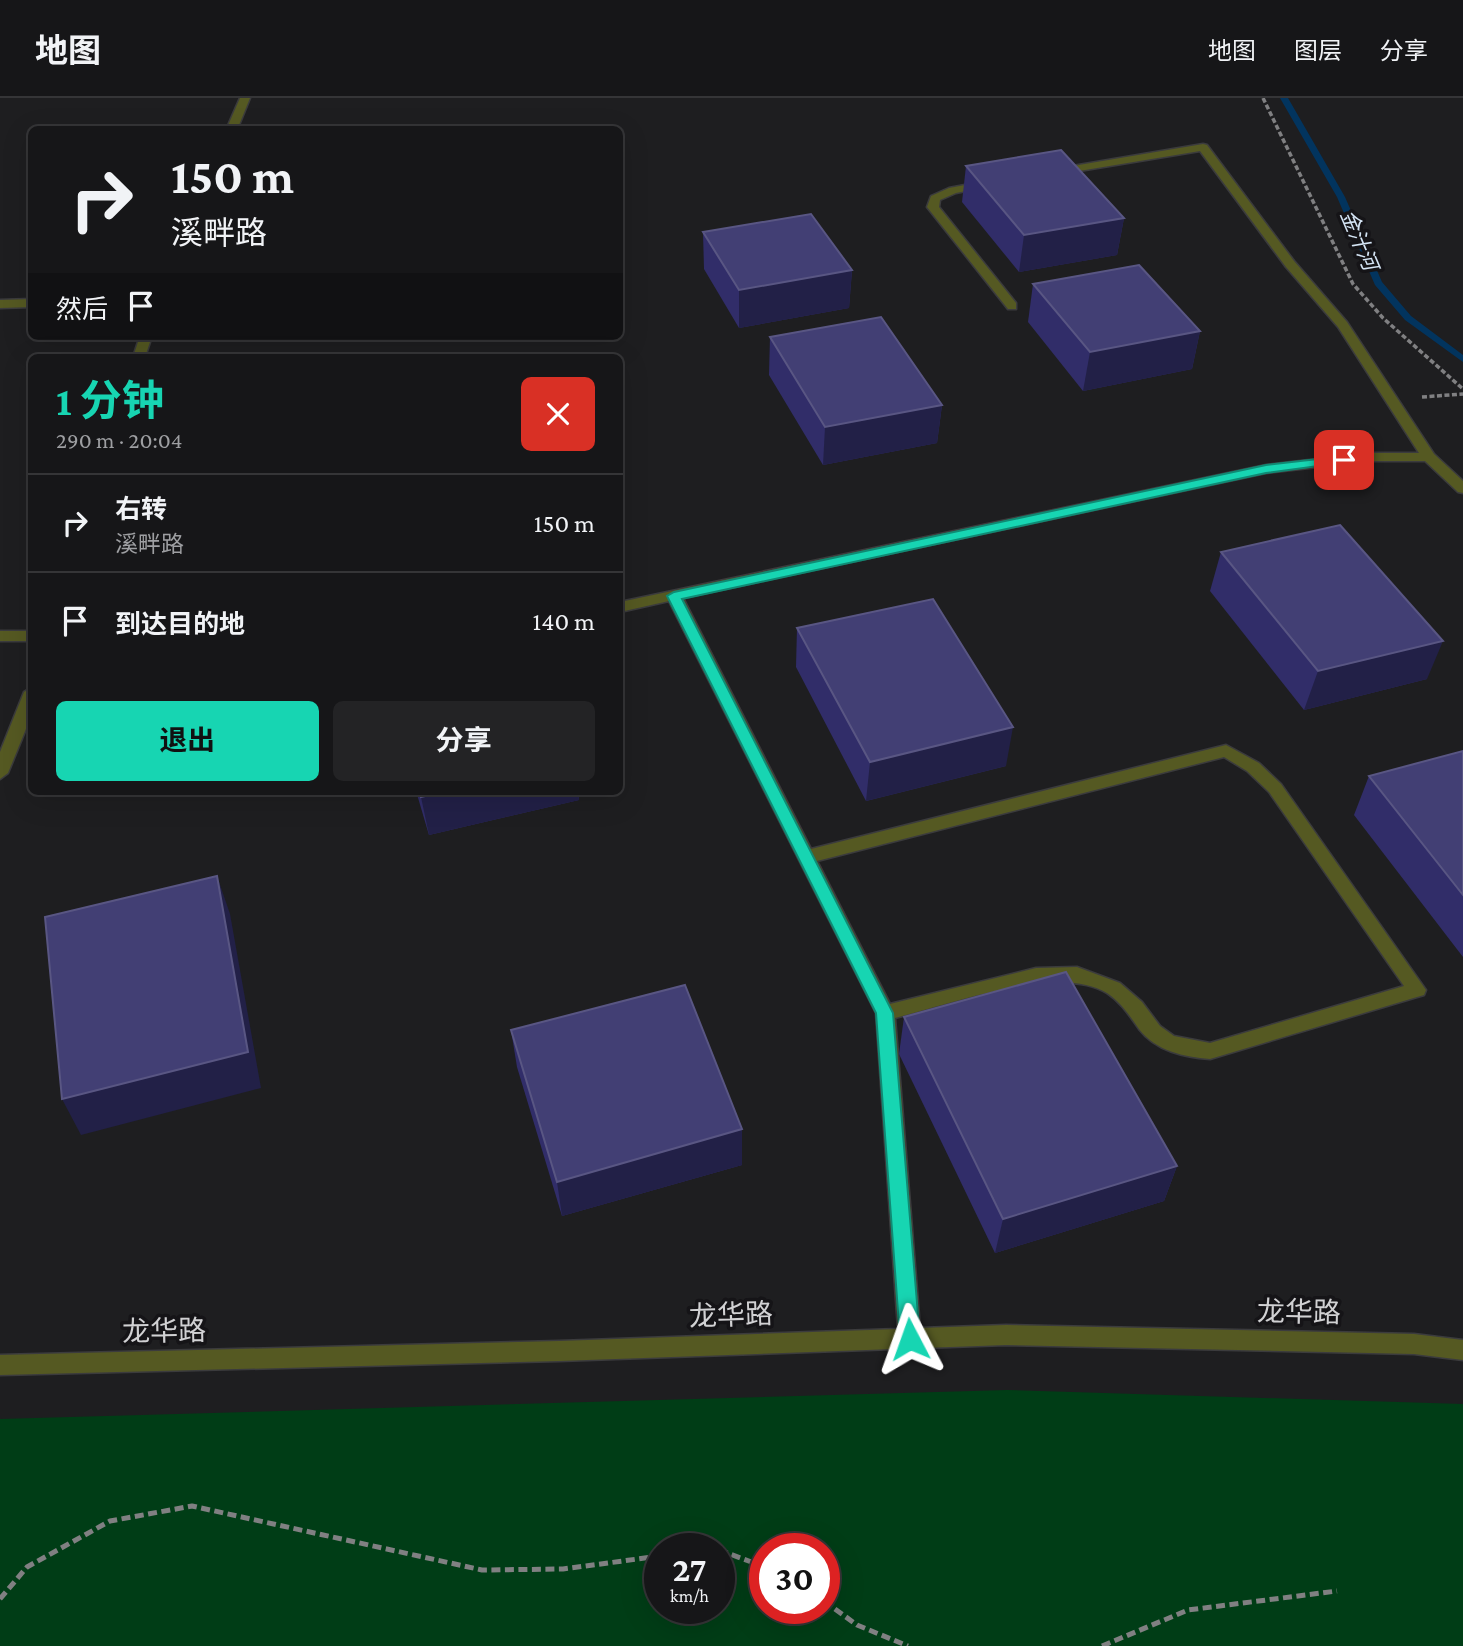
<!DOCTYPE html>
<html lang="zh">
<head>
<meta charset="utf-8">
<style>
  :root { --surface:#161618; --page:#232325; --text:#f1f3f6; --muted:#9e9fa2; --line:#353537; --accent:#17d5b2 }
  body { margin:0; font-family:"Crimson Pro","Noto Sans SC",serif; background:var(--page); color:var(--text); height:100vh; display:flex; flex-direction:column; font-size:26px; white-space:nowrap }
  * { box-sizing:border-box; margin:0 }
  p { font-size:23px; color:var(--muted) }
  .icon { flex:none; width:38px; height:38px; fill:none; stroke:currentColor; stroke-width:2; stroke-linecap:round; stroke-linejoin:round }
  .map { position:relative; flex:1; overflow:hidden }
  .drawer { position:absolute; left:28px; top:256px; width:595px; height:441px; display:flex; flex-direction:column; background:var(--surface); border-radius:10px; box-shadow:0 7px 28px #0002,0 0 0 2px var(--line) }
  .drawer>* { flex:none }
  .guide { position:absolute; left:28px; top:28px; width:595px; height:214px; border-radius:10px; box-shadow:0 7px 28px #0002,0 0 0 2px var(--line); background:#161618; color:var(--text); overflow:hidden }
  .speed { position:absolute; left:644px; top:1435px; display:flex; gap:14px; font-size:35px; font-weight:700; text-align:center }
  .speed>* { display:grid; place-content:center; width:91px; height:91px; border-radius:50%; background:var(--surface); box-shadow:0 7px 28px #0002,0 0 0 2px var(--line); line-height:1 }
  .speed small { font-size:18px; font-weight:400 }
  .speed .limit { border:10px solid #d22; background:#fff; color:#111 }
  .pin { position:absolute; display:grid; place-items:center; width:60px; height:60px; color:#fff; margin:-30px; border-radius:14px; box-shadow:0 4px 10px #0006 }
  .me { position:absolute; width:77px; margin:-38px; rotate:356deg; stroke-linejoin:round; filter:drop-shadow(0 0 5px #0008) }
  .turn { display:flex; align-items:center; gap:24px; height:147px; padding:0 28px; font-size:32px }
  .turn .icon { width:91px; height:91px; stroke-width:2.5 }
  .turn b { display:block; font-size:49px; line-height:60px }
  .then { display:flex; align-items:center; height:66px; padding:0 28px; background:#0003; gap:14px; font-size:26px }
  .round { display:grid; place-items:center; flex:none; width:74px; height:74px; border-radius:10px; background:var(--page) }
  .headline { display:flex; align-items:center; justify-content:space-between; height:119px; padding:0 28px }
  h1 { font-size:42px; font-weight:700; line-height:52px; color:var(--accent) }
  .cta { display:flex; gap:14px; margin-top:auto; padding:14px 28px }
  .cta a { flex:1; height:80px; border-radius:10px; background:var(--accent); color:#111; font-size:28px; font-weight:700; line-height:80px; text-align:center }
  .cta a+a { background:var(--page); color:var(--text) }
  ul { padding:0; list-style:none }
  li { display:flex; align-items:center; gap:21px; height:98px; padding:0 28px; border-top:2px solid var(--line) }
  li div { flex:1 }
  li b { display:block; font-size:26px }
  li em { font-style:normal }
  header { display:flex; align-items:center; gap:42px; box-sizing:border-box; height:98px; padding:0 35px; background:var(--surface); border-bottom:2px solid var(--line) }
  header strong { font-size:33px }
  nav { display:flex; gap:38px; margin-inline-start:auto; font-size:24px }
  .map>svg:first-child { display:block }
</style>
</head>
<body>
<header>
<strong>地图</strong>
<nav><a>地图</a><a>图层</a><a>分享</a></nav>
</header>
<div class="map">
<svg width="1463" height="1548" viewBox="0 0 1463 1548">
  <rect width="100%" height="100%" fill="#1e1e20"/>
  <!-- green -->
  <path fill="#003d16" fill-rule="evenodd" d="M 1007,1292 L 1463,1306 L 1463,1548 L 0,1548 L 0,1321 ZM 660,1451 L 719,1451 L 719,1510 L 660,1510 ZM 765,1451 L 824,1451 L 824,1510 L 765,1510 Z"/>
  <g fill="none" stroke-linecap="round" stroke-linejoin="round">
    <!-- stream -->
    <polygon fill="#02345e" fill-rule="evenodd" points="1280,0 1288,0 1345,99 1382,184 1411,218 1463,257 1463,264 1405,222 1375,187 1337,99"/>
    <defs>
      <g id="minor">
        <path d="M 1203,46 L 1207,47 L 1294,163 L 1347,224 L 1434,356 L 1463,383 L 1463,395 L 1458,394 L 1425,363 L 1370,363 L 1266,375 L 683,500 L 811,751 L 1226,647 L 1259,665 L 1281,686 L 1426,892 L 1424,897 L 1417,899 L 1210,961 C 1184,959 1156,953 1139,931 C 1129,917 1122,905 1107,895 C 1059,865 948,907 895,920 L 920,1230 L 1006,1227 L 1414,1236 L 1463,1242 L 1463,1262 L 1414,1256 L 1006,1247 L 559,1263 L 0,1277 L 0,1257 L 559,1243 L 898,1231 L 876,915 L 669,503 L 620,514 L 620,504 L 1266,367 L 1370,355 L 1419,355 L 1338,229 L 1286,169 L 1200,53 L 1055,77 L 1049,74 L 1055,71 ZM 1224,659 L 1247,673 L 1269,694 L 1404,888 L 1210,945 L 1174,938 L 1160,928 L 1142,904 L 1120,885 L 1077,869 L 1036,870 L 890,906 L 817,763 Z"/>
        <polygon points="986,83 992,86 990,88 956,95 940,102 939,109 1016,205 1016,211 1008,211 927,109 931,98 949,90"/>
        <polygon points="32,201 32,209 0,210 0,202"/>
        <rect x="0" y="533" width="32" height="10"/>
      </g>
      <g id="tertiary">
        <polygon points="240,0 250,0 237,32 226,32"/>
        <polygon points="140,238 152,238 145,259 133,259"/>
        <polygon points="32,589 32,616 8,675 0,681 0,654 24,594"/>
      </g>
    </defs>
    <!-- minor casing -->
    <use href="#minor" stroke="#3b3b3d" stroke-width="3"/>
    <!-- tertiary casing -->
    <use href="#tertiary" stroke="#3b3b3d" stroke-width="3"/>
    <!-- path-far1 -->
    <g stroke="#808082" stroke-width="3.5" stroke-dasharray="5 2.5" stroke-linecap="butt">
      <polyline points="1263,0 1353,186 1383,220 1463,291"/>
      <polyline points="1422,299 1463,296"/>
    </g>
    <!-- path -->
    <g stroke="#808082" stroke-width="5" stroke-dasharray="9 4.5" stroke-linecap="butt">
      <polyline points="719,1452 765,1469"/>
      <polyline points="0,1501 27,1469 110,1423 192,1408 482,1472 563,1471 660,1458"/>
      <polyline points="824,1503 857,1527 908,1548"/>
      <polyline points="1102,1548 1188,1512 1337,1493"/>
    </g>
    <!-- minor -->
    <use href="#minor" fill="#555922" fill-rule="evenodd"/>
    <!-- tertiary -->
    <use href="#tertiary" fill="#555922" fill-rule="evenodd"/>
  </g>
  <!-- wall -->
  <g fill="#312d69">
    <polygon points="966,68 1124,120 1117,157 1019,174 962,104"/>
    <polygon points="703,134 852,172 849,210 739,230 704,171"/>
    <polygon points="1033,186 1200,233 1192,271 1083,293 1028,224"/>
    <polygon points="770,239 942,307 937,345 823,367 769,277"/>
    <polygon points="1221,454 1427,581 1304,612 1210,493"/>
    <polygon points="797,530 1006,668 866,703 796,569"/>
    <polygon points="1463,653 1463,859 1354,717 1369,678"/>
    <polygon points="416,693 578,693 579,702 429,737"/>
    <polygon points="904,919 1177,1068 1164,1103 995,1155 899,956"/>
    <polygon points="511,932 742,1067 562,1118 517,969"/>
  </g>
  <!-- shaded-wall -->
  <g fill="#222047">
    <polygon points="1124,120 1117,157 1019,174 1024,137"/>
    <polygon points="852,172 849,210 739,230 739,192"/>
    <polygon points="1200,233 1192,271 1083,293 1090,254"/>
    <polygon points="942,307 937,345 823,367 825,329"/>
    <polygon points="1443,543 1427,581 1304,612 1318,573"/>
    <polygon points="1013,629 1006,668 866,703 870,664"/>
    <polygon points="446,693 578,693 579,702 429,737 421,699"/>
    <polygon points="217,778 230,816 261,990 81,1037 62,1001"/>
    <polygon points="742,1031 742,1067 562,1118 557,1084"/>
    <polygon points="1177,1068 1164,1103 995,1155 1003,1121"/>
  </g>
  <!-- building -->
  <g fill="#423f74" stroke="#595683" stroke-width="2">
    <polygon points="1061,52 1124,120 1024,137 966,68"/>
    <polygon points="811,116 852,172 739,192 703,134"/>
    <polygon points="1139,167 1200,233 1090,254 1033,186"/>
    <polygon points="881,219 942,307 825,329 770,239"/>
    <polygon points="1340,427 1443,543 1318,573 1221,454"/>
    <polygon points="933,501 1013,629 870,664 797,530"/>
    <polygon points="1463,653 1463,797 1369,678"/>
    <polygon points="420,693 446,693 421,699"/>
    <polygon points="217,778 248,954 62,1001 45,819"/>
    <polygon points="1066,874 1177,1068 1003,1121 904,919"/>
    <polygon points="685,887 742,1031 557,1084 511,932"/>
  </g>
  <!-- route -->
  <polygon fill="#17d5b2" stroke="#0f8a74" stroke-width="2" points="1344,358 1348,359 1348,364 1266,375 682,501 893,915 920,1241 917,1248 910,1250 903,1248 900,1241 876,915 667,498 674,494 1266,367"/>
  <g text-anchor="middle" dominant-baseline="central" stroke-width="7" stroke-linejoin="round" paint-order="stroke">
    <!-- far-water labels -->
    <g font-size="21" font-style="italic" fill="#d5e5f5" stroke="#151417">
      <text transform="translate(1359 142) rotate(67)">金汁河</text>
    </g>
    <!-- near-street labels -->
    <g font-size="28" fill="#d1d1d3" stroke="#151417">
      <text transform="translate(1299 1214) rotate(1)">龙华路</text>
      <text transform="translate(731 1217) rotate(-2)">龙华路</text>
      <text transform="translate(164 1233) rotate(-1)">龙华路</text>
    </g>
  </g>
</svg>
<div class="speed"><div>27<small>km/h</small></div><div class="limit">30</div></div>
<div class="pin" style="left:1344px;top:362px;background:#d93025"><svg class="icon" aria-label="arrive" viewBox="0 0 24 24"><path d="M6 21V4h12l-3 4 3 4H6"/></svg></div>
<svg class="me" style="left:910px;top:1241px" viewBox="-20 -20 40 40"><path d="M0-17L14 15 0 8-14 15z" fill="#17d5b2" stroke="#fff" stroke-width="4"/></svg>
<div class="guide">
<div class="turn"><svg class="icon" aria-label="right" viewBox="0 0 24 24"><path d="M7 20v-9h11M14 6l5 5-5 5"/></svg><div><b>150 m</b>溪畔路</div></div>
<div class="then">然后<svg class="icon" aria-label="arrive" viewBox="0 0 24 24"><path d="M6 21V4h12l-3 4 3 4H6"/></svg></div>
</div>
<section class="drawer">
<div class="headline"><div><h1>1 分钟</h1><p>290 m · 20:04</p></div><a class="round" style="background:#d93025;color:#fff"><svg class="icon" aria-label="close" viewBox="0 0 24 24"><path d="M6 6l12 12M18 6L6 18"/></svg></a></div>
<ul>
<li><svg class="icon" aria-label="right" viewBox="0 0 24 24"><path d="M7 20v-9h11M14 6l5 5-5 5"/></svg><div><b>右转</b><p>溪畔路</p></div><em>150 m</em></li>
<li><svg class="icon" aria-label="arrive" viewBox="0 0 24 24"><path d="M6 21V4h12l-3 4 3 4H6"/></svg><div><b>到达目的地</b></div><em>140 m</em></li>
</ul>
<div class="cta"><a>退出</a><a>分享</a></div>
</section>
</div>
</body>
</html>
